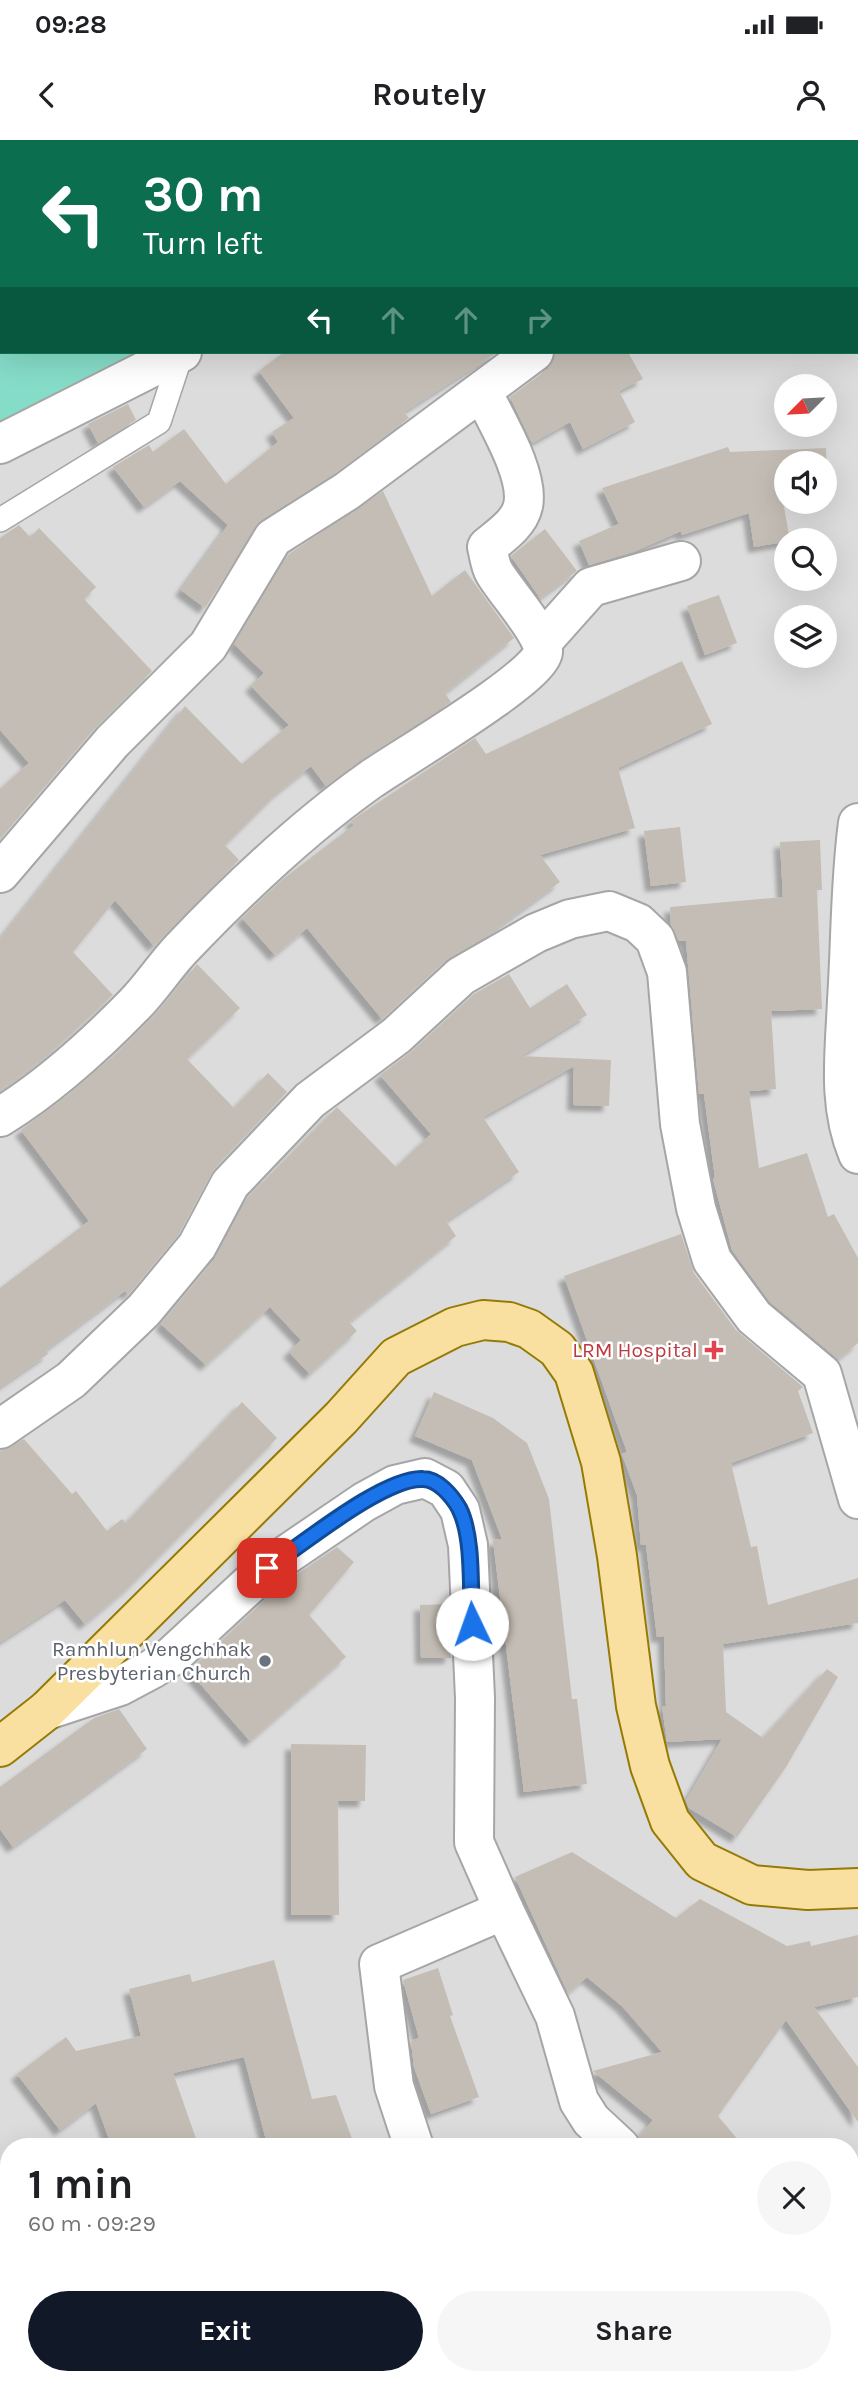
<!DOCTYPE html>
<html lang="en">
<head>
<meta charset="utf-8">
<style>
  :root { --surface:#fff; --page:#f6f6f6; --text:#202124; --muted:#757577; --accent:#111827 }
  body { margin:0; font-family:Karla,sans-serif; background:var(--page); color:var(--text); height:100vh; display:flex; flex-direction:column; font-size:26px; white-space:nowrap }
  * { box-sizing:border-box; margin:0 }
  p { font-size:23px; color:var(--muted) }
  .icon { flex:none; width:38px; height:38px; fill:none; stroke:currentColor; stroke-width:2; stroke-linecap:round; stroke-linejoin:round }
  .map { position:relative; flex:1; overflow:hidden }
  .panel { position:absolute; left:0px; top:1998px; width:859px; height:247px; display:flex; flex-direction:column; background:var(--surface); border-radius:28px 28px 0 0; box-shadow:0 7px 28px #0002 }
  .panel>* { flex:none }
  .banner { position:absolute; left:0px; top:0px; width:859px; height:214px; box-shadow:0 7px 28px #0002; background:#0b6e4f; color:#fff; overflow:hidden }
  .needle { width:46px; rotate:246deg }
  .tools { position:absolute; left:774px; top:234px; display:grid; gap:14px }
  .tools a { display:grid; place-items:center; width:63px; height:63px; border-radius:50%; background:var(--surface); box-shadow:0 7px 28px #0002; font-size:35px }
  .pin { position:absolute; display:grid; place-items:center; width:60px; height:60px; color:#fff; margin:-30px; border-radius:14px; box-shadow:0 4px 10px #0006 }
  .me { position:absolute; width:77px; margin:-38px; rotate:357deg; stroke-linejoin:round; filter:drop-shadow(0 0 5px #0008) }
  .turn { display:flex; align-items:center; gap:24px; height:147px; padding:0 28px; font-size:32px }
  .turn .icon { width:91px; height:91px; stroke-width:2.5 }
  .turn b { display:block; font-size:49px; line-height:60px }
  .lanes { display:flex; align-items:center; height:66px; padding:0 28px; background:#0003; justify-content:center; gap:35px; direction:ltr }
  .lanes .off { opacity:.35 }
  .round { display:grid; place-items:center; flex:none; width:74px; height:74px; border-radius:37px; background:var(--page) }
  .overview { display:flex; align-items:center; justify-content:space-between; height:119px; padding:0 28px }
  h1 { font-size:42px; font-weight:700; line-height:52px }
  .cta { display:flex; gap:14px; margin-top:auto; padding:14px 28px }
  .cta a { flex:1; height:80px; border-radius:42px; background:var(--accent); color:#fff; font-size:28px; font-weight:700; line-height:80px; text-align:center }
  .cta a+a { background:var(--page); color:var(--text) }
  .status { display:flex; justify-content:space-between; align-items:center; height:49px; padding:0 35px; background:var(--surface); direction:ltr }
  .status svg { height:19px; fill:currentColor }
  header { display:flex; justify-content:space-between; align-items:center; height:91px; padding:0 28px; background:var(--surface); font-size:32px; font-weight:700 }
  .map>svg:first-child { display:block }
</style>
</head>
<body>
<div class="status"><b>09:28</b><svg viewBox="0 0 49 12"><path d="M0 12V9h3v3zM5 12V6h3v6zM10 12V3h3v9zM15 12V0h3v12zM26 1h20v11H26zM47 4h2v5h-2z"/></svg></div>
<header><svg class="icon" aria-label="back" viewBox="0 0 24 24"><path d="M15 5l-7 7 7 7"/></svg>Routely<svg class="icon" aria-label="person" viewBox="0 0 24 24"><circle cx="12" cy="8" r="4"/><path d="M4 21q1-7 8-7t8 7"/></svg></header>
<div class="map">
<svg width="858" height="2244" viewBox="0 0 858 2244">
  <defs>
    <filter id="shadow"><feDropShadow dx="-6" dy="6" stdDeviation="2" flood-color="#0004"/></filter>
  </defs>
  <rect width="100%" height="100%" fill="#efede5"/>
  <!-- residential -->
  <path fill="#dddcdc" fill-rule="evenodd" d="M 0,0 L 858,0 L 858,2244 L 0,2244 ZM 2,2 L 858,2 L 858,212 L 2,212 ZM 786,247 L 824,247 L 824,285 L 786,285 ZM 786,324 L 824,324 L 824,362 L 786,362 ZM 786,401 L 824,401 L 824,439 L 786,439 ZM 786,478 L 824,478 L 824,516 L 786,516 ZM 9,2007 L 850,2007 L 850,2236 L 9,2236 Z"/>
  <!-- pitch -->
  <polygon fill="#85dcc8" points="0,0 514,0 2,2 2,212 146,212 0,285"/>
  <!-- building -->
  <g fill="#c4bdb5" filter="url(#shadow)">
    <polygon points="284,212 498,212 404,272 409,278 335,333 261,380 205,468 181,450 228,385 180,341 144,367 113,327 149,305 153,312 184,289 226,344 278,302 272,292 294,278 259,231"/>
    <polygon points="555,212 628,212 643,239 619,251 635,282 583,309 570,282 532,303 510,257 548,229"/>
    <polygon points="128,264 136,280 98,303 88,284"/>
    <polygon points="728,307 730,312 826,308 828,359 824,359 824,324 786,324 783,361 790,401 754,407 749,373 682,395 681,391 633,412 589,425 579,401 619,384 602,348"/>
    <polygon points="383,351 432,456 465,430 514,498 445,553 451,562 326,646 311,626 277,653 225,705 239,720 154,806 115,760 73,812 113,855 56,908 0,951 0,799 185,566 242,624 289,585 251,546 264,533 234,504 289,414"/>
    <polygon points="19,385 30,397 39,388 96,447 84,459 152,531 95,588 0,699 0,649 29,623 0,590 0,398"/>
    <polygon points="545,389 577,431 540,458 511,416"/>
    <polygon points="719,455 737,503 705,515 687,466"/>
    <polygon points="682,521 712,584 618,628 635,688 540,715 560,742 486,796 446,820 382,879 307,788 275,815 242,778 283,739 354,685 351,681 358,676 475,598 486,614"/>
    <polygon points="680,687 686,742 651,746 644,691"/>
    <polygon points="820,700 822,750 817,750 822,869 771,871 776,949 749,951 759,1028 807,1013 828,1077 834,1074 858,1118 858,1203 838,1219 770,1162 732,1110 713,1039 715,1038 704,954 699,954 686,801 679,801 671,785 670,767 783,757 780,702"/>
    <polygon points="197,824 240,868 187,919 234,968 268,933 287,952 214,1029 179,1094 129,1154 125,1151 46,1210 48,1214 0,1247 0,1148 89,1081 21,990 67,956 118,912 157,873"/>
    <polygon points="509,834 530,868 567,844 587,875 521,916 611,920 609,966 573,965 574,926 483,977 519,1032 446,1081 456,1096 349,1182 357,1191 310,1234 289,1212 301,1200 270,1167 206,1225 161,1184 214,1120 248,1057 337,967 396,1027 431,994 380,935 411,912 474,854"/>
    <polygon points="681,1094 694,1133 736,1190 803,1247 798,1251 813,1293 731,1323 751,1407 757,1406 768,1465 858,1438 858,1483 723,1504 726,1572 763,1598 827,1529 838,1537 786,1627 737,1697 689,1668 686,1661 722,1599 667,1602 662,1566 666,1566 664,1496 657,1497 646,1405 641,1405 637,1355 622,1314 627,1312 564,1136"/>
    <polygon points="434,1252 493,1278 527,1303 549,1359 572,1559 577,1559 587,1644 524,1652 493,1400 502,1399 472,1320 415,1296"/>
    <polygon points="242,1262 277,1298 130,1446 85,1484 65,1460 0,1502 0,1311 24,1299 72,1354 76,1351 107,1391 122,1379 126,1383"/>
    <polygon points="337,1407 354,1422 309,1475 346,1517 250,1601 189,1531 281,1445"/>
    <polygon points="449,1464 451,1518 421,1518 420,1465"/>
    <polygon points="119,1569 147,1609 13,1707 0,1689 0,1647 94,1578"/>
    <polygon points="291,1604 366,1605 365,1661 338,1661 339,1775 291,1775"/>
    <polygon points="572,1712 676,1778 700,1759 787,1806 810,1801 811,1806 858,1795 858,1857 814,1867 858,1927 858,1982 786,1880 718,1976 744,2007 641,2007 639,1997 653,1980 593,1931 662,1912 622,1866 587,1837 568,1853 515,1737"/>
    <polygon points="274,1820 312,1959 336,1955 355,2007 268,2007 244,1917 173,1933 199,2007 112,2007 96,1963 60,1990 17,1934 66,1897 76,1911 141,1896 129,1849 190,1834 192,1842"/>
    <polygon points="438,1828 453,1875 450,1876 479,1957 431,1974 414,1927 411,1901 419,1898 403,1840"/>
  </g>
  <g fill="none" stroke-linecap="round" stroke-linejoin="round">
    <defs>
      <polyline id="service" points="0,380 159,282 182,212"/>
      <g id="minor">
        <polyline points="858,102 858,103"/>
        <polyline points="0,304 182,212"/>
        <polyline points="542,502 591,447 681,421"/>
        <path d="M 858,683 C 850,742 851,800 847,860 C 845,912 837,964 858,1014"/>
        <polyline points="0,733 112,602 208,506 273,398 347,351 534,212"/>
        <path d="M 0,977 C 49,947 94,906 134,865 C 151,848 164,827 181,809 C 240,747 301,689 370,640 C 398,620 539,538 543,512 C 546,496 504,450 494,432 C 490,425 489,415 487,407 C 500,396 519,384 523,366 C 530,335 496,281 483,253"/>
        <polyline points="0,1289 71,1240 144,1170 197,1106 230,1044 310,960 396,896 461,836 536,793 570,779 609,771 638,783 655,799 667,832 680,984 696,1068 712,1120 754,1177 822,1234 858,1359"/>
        <polyline points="47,1570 120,1546 152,1529 172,1516 267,1428 364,1362 395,1345 425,1338 446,1349 460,1370 468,1405 475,1558 474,1702 504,1770 379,1824 394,1946 414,2007"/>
        <polyline points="504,1770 555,1876 579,1961 591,1980 620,2007"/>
        <polyline points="393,2236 395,2244"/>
        <polyline points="609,2236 615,2244"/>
        <polyline points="694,2236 703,2244"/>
        <polyline points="809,2236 829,2244"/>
      </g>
      <polyline id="primary" points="0,1607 47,1570 341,1278 396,1217 455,1187 483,1180 509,1182 529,1189 557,1209 574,1233 601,1322 617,1416 636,1566 650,1626 670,1681 702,1721 752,1745 808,1750 858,1748"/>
    </defs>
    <!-- service casing -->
    <use href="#service" stroke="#a6a6a6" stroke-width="26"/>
    <!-- minor casing -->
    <use href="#minor" stroke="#a6a6a6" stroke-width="42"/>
    <!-- primary casing -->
    <use href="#primary" stroke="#957b05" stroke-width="42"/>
    <!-- service -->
    <use href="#service" stroke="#fff" stroke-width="23"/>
    <!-- minor -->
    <use href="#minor" stroke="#fff" stroke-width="38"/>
    <!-- primary -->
    <use href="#primary" stroke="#f9e0a0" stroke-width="38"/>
  </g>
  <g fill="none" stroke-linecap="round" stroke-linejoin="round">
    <defs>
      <path id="route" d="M 267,1428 C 302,1405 384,1337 423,1339 C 438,1339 452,1356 459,1368 C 474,1397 470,1451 472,1484"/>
    </defs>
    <!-- route casing -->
    <use href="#route" stroke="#114b97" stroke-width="18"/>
    <!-- route -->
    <use href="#route" stroke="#1a73e8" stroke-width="12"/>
  </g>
  <!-- markers -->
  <path fill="#e0444e" stroke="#fff" stroke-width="2.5" d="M710.5 1199.5h7v7h7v7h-7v7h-7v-7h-7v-7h7z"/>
  <circle fill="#6b7280" stroke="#fff" stroke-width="2.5" cx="265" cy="1521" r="7"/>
  <g text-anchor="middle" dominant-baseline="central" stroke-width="5" stroke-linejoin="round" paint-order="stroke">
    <!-- health labels -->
    <g font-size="21" fill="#be3a42" stroke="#fff" text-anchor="end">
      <text x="698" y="1210">LRM Hospital</text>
    </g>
    <!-- worship labels -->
    <g font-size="21" fill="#5b616d" stroke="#fff" text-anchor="end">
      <text x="251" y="1509">Ramhlun Vengchhak<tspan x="251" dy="24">Presbyterian Church</tspan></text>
    </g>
  </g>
</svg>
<div class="tools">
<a><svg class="needle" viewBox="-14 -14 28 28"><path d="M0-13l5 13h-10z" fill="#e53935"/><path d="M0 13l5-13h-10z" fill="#757577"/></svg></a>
<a><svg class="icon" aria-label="sound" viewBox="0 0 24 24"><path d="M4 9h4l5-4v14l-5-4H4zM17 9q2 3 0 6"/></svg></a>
<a><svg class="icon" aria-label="search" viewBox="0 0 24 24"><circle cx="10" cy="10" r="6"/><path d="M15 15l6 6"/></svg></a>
<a><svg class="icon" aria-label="layers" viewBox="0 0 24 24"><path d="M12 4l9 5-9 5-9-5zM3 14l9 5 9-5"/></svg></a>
</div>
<div class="pin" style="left:267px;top:1428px;background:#d93025"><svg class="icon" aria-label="arrive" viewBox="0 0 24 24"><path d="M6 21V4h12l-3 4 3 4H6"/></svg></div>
<svg class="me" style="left:472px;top:1484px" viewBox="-20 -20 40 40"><circle r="19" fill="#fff"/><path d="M0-13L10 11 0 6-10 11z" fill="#1a73e8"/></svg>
<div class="banner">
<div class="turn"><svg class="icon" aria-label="left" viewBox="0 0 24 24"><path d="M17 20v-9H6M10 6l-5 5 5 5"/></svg><div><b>30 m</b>Turn left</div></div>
<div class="lanes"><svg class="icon" aria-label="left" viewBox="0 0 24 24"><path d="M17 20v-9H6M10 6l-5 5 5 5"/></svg><svg class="icon off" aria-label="ahead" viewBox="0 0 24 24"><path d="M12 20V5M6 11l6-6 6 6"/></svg><svg class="icon off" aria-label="ahead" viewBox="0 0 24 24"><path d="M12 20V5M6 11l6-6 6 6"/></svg><svg class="icon off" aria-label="right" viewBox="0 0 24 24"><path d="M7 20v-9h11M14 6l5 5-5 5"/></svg></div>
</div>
<section class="panel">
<div class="overview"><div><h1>1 min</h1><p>60 m · 09:29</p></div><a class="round"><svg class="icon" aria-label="close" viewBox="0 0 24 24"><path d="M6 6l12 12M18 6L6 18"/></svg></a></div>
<div class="cta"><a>Exit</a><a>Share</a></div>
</section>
</div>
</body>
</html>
